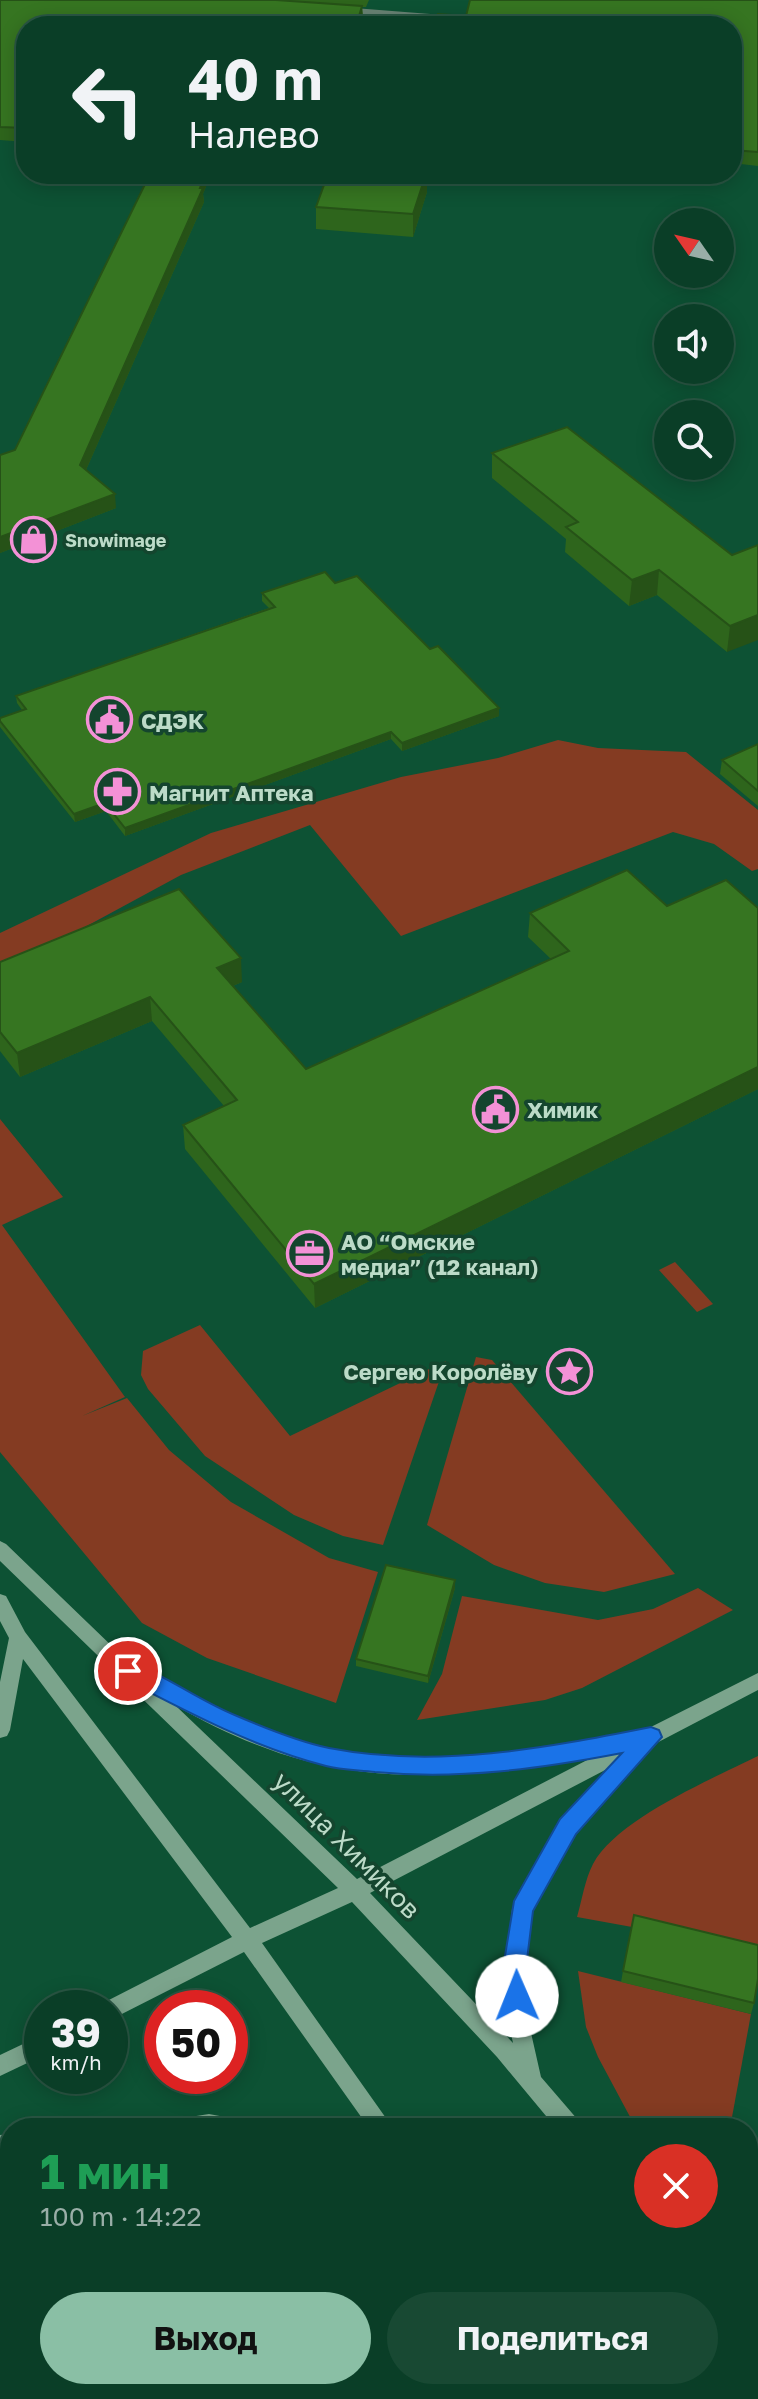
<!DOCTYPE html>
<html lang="ru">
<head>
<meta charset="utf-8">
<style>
  :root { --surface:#0a3e27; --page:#184933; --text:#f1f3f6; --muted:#99aea7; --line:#2a5744; --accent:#8abfa5 }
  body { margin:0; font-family:"Golos Text",sans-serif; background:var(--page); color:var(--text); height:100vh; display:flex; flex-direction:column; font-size:30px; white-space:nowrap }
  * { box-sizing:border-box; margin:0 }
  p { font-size:26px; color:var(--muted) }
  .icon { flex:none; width:44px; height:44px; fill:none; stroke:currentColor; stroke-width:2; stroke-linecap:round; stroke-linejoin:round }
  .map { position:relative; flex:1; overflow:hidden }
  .panel { position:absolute; left:0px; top:2118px; width:758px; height:282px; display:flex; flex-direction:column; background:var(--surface); border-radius:32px 32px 0 0; box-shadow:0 4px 20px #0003,0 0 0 2px var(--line) }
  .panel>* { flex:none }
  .top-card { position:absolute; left:16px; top:16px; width:726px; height:168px; border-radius:32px; box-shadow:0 4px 20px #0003,0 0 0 2px var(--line); background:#0a3e27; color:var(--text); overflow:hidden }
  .needle { width:52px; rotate:304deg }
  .fabs { position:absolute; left:654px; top:208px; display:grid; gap:16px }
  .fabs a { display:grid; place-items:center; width:80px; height:80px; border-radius:50%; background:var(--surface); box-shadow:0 4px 20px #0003,0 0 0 2px var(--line); font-size:40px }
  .speed { position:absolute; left:24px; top:1990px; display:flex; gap:16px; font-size:40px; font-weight:700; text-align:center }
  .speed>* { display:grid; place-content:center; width:104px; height:104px; border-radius:50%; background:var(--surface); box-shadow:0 4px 20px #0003,0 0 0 2px var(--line); line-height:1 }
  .speed small { font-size:20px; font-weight:400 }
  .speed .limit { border:12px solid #d22; background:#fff; color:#111 }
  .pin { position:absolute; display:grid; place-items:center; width:68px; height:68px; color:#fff; margin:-34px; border:4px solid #fff; border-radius:50%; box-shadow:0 2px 8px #0007 }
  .me { position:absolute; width:88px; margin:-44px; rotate:359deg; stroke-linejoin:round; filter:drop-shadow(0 0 6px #0008) }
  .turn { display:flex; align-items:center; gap:28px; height:168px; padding:0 40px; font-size:36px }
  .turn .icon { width:104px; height:104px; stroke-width:2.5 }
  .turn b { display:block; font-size:56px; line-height:68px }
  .round { display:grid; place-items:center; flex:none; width:84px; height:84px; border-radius:42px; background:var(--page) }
  .summary { display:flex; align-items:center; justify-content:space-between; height:136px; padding:0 40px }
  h1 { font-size:48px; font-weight:700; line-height:60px; color:#1e9e55 }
  .cta { display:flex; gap:16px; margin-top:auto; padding:16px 40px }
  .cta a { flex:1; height:92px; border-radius:48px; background:var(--accent); color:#111; font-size:32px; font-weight:700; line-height:92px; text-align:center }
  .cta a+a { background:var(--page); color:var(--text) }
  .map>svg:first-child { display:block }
</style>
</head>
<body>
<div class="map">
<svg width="758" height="2399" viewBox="0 0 758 2399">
  <rect width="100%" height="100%" fill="#0d5234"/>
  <!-- green -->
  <g fill="#843b22">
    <polygon points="558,740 598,748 686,752 758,810 758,869 752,871 714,844 673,832 401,936 310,825 181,875 0,973 0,933 211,833 401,777 498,758"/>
    <polygon points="0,1119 63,1197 2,1225 125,1397 82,1416 127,1398 169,1450 231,1502 329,1558 378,1572 336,1703 207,1658 142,1623 0,1452"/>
    <polygon points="675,1262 713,1304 697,1312 659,1270"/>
    <polygon points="200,1325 290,1436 446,1361 383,1545 343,1536 294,1515 205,1456 148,1389 141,1375 143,1351"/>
    <polygon points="476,1357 492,1360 675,1574 604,1592 545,1583 494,1565 427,1525"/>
    <polygon points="698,1588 733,1610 582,1688 545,1700 417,1720 442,1674 462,1596 598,1620 653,1609"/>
    <path d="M 758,1756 L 758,1957 L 632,1927 L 577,1917 C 582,1900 585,1879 593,1864 C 617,1819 712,1779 758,1756 Z"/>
    <polygon points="578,1971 751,2014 730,2128 636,2128 598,2057 586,2027"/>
    <polygon points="665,2390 729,2390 736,2399 672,2399"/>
  </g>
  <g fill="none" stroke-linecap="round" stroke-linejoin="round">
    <!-- street -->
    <polygon fill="#688273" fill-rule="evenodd" points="341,7 456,16 461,19 456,22 338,12 338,8"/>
    <!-- secondary -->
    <g fill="#7ba48c" fill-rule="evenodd">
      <path d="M 0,1541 L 6,1544 L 144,1677 L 150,1675 L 157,1677 C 205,1703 254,1730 307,1744 C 413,1772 527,1753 633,1732 L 637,1734 L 758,1673 L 758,1690 L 647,1748 L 645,1756 L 575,1833 L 532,1911 L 525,1968 L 529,2024 L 541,2077 L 578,2120 L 581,2128 L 556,2128 L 497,2057 L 352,1902 L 262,1943 L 393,2128 L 369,2128 L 244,1952 L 110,2020 L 110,2008 L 100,2008 L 103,2003 L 232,1937 L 23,1659 L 10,1730 L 7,1736 L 0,1738 L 0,1682 L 9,1638 L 0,1621 L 0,1594 L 6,1596 L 25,1632 L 250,1928 L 338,1888 L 0,1561 ZM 176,1706 C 217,1729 260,1749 306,1761 C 399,1786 499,1773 593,1757 L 357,1879 ZM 609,1768 L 561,1821 L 512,1909 L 505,1968 L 509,2024 L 513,2043 L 370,1893 Z"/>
      <polygon points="42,2035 42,2056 0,2076 0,2055"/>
      <polygon points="209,2114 241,2120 244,2128 168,2128 171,2120"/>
      <polygon points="10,2134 10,2156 0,2157 0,2135"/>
      <polygon points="748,2340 758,2345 758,2375 748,2370"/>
      <polygon points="559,2390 585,2390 589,2399 563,2399"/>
    </g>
  </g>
  <!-- wall -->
  <g fill="#2e651c">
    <polygon points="0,0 369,0 366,7 362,7 363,19 361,24 26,26 26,142 0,140"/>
    <polygon points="758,0 758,166 732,163 732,26 466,16"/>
    <polygon points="124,174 211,174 203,194 204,202 86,470 116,508 0,553 0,455 15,450 148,178 124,177"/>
    <polygon points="328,174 427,174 427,192 413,237 316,229 316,207"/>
    <polygon points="492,453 732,555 758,545 727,652 657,595 629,606 565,552 566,539 492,478"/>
    <polygon points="335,583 430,649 499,716 402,751 391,739 125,836 106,811 75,822 0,727 0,718 22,710 17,703 16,696 269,608 262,601 262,593"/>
    <polygon points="758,744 758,806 720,774 722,760"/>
    <polygon points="667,906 758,908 758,1089 315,1308 185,1149 183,1125 224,1106 152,1021 20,1077 0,1051 0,962 242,982 233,986 306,1069 551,959 528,937 530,913"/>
    <polygon points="455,1588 428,1683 356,1666 356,1659"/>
    <polygon points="623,1971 754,2003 751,2014 621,1982"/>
  </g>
  <!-- shaded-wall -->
  <g fill="#265217">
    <polygon points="362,6 363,19 360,26 357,23"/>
    <polygon points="205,174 211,174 203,194 204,202 82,479 80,465"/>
    <polygon points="426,174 427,174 427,192 413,237 413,214"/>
    <polygon points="115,494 116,508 0,553 0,537"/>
    <polygon points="659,570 657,595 629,606 632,580"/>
    <polygon points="758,615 758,640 727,652 730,626"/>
    <polygon points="499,708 499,716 402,751 402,743"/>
    <polygon points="391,732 391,739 125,836 125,828"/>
    <polygon points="105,803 106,811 75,822 74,814"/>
    <polygon points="241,958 242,982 218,992 217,968"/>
    <polygon points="150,997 152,1021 20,1077 17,1053"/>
    <polygon points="758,1067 758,1089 315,1308 314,1284"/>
    <polygon points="455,1580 455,1588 428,1683 428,1676"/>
  </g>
  <!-- building -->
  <g fill="#367521" stroke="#265217" stroke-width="2">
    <polygon points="0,0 276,0 362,6 357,23 404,26 26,26 26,128 0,127"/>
    <polygon points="470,0 758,0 758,152 732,150 732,26 435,26 438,14 466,16"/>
    <polygon points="150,174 205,174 200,188 203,188 80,465 115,494 0,537 0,455 15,450"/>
    <polygon points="328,174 426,174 413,214 316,207"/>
    <polygon points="567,427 732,555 758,545 758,615 730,626 659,570 632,580 566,527 578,522 492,453"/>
    <polygon points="325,572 335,583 357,576 430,649 438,646 499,708 402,743 391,732 125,828 105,803 74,814 0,721 0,718 26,709 16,696 275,607 262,593"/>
    <polygon points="758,744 758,791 722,760"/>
    <polygon points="627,870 667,906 726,880 758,908 758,1067 314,1284 183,1125 237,1100 150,997 17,1053 0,1032 0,962 179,889 241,958 217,968 306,1069 569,951 530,913"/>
    <polygon points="386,1565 455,1580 428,1676 356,1659"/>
    <polygon points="634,1915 758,1945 758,1979 754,2003 623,1971"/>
  </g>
  <!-- route -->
  <path fill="#1a73e8" stroke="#114b97" stroke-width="2" d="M 128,1661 C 166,1675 199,1701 237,1716 C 265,1728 299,1742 329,1748 C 437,1769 546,1748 651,1727 L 659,1730 L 662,1737 L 576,1834 L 533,1911 L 526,1968 L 529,1996 L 525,2004 L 517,2007 L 509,2004 L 503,1968 L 514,1901 L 560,1819 L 622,1753 C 539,1769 459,1780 375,1772 C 359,1770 341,1770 326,1766 C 253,1747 187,1712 120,1677 L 117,1671 L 120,1664 Z"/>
  <!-- icons -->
  <defs>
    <symbol id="shop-ring" viewBox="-11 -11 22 22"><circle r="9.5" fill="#14452e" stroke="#f391d6" stroke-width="1.5"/><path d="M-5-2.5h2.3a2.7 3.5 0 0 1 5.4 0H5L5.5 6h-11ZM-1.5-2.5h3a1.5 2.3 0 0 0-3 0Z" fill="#f391d6"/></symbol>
    <symbol id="civic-ring" viewBox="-11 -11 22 22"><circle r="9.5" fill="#14452e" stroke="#f391d6" stroke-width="1.5"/><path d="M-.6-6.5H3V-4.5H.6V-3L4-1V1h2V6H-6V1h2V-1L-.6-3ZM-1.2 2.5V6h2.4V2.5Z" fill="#f391d6"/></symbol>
    <symbol id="pharmacy-ring" viewBox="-11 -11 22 22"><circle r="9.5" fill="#14452e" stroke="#f391d6" stroke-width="1.5"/><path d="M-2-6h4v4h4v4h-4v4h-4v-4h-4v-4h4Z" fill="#f391d6"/></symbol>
    <symbol id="office-ring" viewBox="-11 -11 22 22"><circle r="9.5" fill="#14452e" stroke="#f391d6" stroke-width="1.5"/><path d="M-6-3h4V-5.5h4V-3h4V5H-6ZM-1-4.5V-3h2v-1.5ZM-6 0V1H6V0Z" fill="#f391d6"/></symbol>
    <symbol id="sight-ring" viewBox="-11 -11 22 22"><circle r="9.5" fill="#14452e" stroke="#f391d6" stroke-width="1.5"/><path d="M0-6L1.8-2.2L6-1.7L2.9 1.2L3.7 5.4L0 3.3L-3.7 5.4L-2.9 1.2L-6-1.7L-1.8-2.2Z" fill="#f391d6"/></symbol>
  </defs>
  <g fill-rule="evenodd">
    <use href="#shop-ring" x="8" y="514" width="51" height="51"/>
    <use href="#civic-ring" x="84" y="694" width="51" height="51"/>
    <use href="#pharmacy-ring" x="92" y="766" width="51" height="51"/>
    <use href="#civic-ring" x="470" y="1084" width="51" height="51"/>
    <use href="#office-ring" x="284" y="1228" width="51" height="51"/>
    <use href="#sight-ring" x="544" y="1346" width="51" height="51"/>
  </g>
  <g text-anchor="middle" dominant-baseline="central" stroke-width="7" stroke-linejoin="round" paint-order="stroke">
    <!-- far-poi labels -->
    <g font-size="18" font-weight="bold" fill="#bcdbc8" stroke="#14452e" text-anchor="start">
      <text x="65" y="540">Snowimage</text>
    </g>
    <!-- poi labels -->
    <g font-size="22" font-weight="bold" fill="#bcdbc8" stroke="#14452e" text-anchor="start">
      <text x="141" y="720">СДЭК</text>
      <text x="149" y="792">Магнит Аптека</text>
      <text x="527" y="1109">Химик</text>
      <text x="341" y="1241">АО “Омские<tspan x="341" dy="25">медиа” (12 канал)</tspan></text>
      <text x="538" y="1371" text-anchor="end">Сергею Королёву</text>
    </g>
    <!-- near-street labels -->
    <g font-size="26" fill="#bcdbc8" stroke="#14452e">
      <text transform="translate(347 1845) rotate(45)">улица Химиков</text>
    </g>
  </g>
</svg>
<div class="fabs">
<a><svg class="needle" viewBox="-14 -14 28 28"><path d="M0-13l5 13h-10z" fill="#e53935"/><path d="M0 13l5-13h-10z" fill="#99aea7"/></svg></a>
<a><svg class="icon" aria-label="sound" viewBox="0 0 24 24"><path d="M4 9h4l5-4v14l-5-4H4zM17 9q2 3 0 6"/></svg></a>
<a><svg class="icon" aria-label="search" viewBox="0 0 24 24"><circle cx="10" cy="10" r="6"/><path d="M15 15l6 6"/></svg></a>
</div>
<div class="speed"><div>39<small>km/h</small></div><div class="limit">50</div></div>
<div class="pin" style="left:128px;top:1671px;background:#d93025"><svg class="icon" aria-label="arrive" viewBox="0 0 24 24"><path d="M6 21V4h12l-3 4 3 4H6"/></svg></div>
<svg class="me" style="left:517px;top:1996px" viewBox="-20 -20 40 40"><circle r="19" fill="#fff"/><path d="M0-13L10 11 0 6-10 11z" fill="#1a73e8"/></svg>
<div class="top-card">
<div class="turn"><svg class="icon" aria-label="left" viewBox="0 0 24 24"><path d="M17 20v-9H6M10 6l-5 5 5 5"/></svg><div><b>40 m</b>Налево</div></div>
</div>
<section class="panel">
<div class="summary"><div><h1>1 мин</h1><p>100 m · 14:22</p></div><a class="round" style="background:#d93025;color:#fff"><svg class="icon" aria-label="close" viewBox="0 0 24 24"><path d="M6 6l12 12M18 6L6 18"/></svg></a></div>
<div class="cta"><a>Выход</a><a>Поделиться</a></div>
</section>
</div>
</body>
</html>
